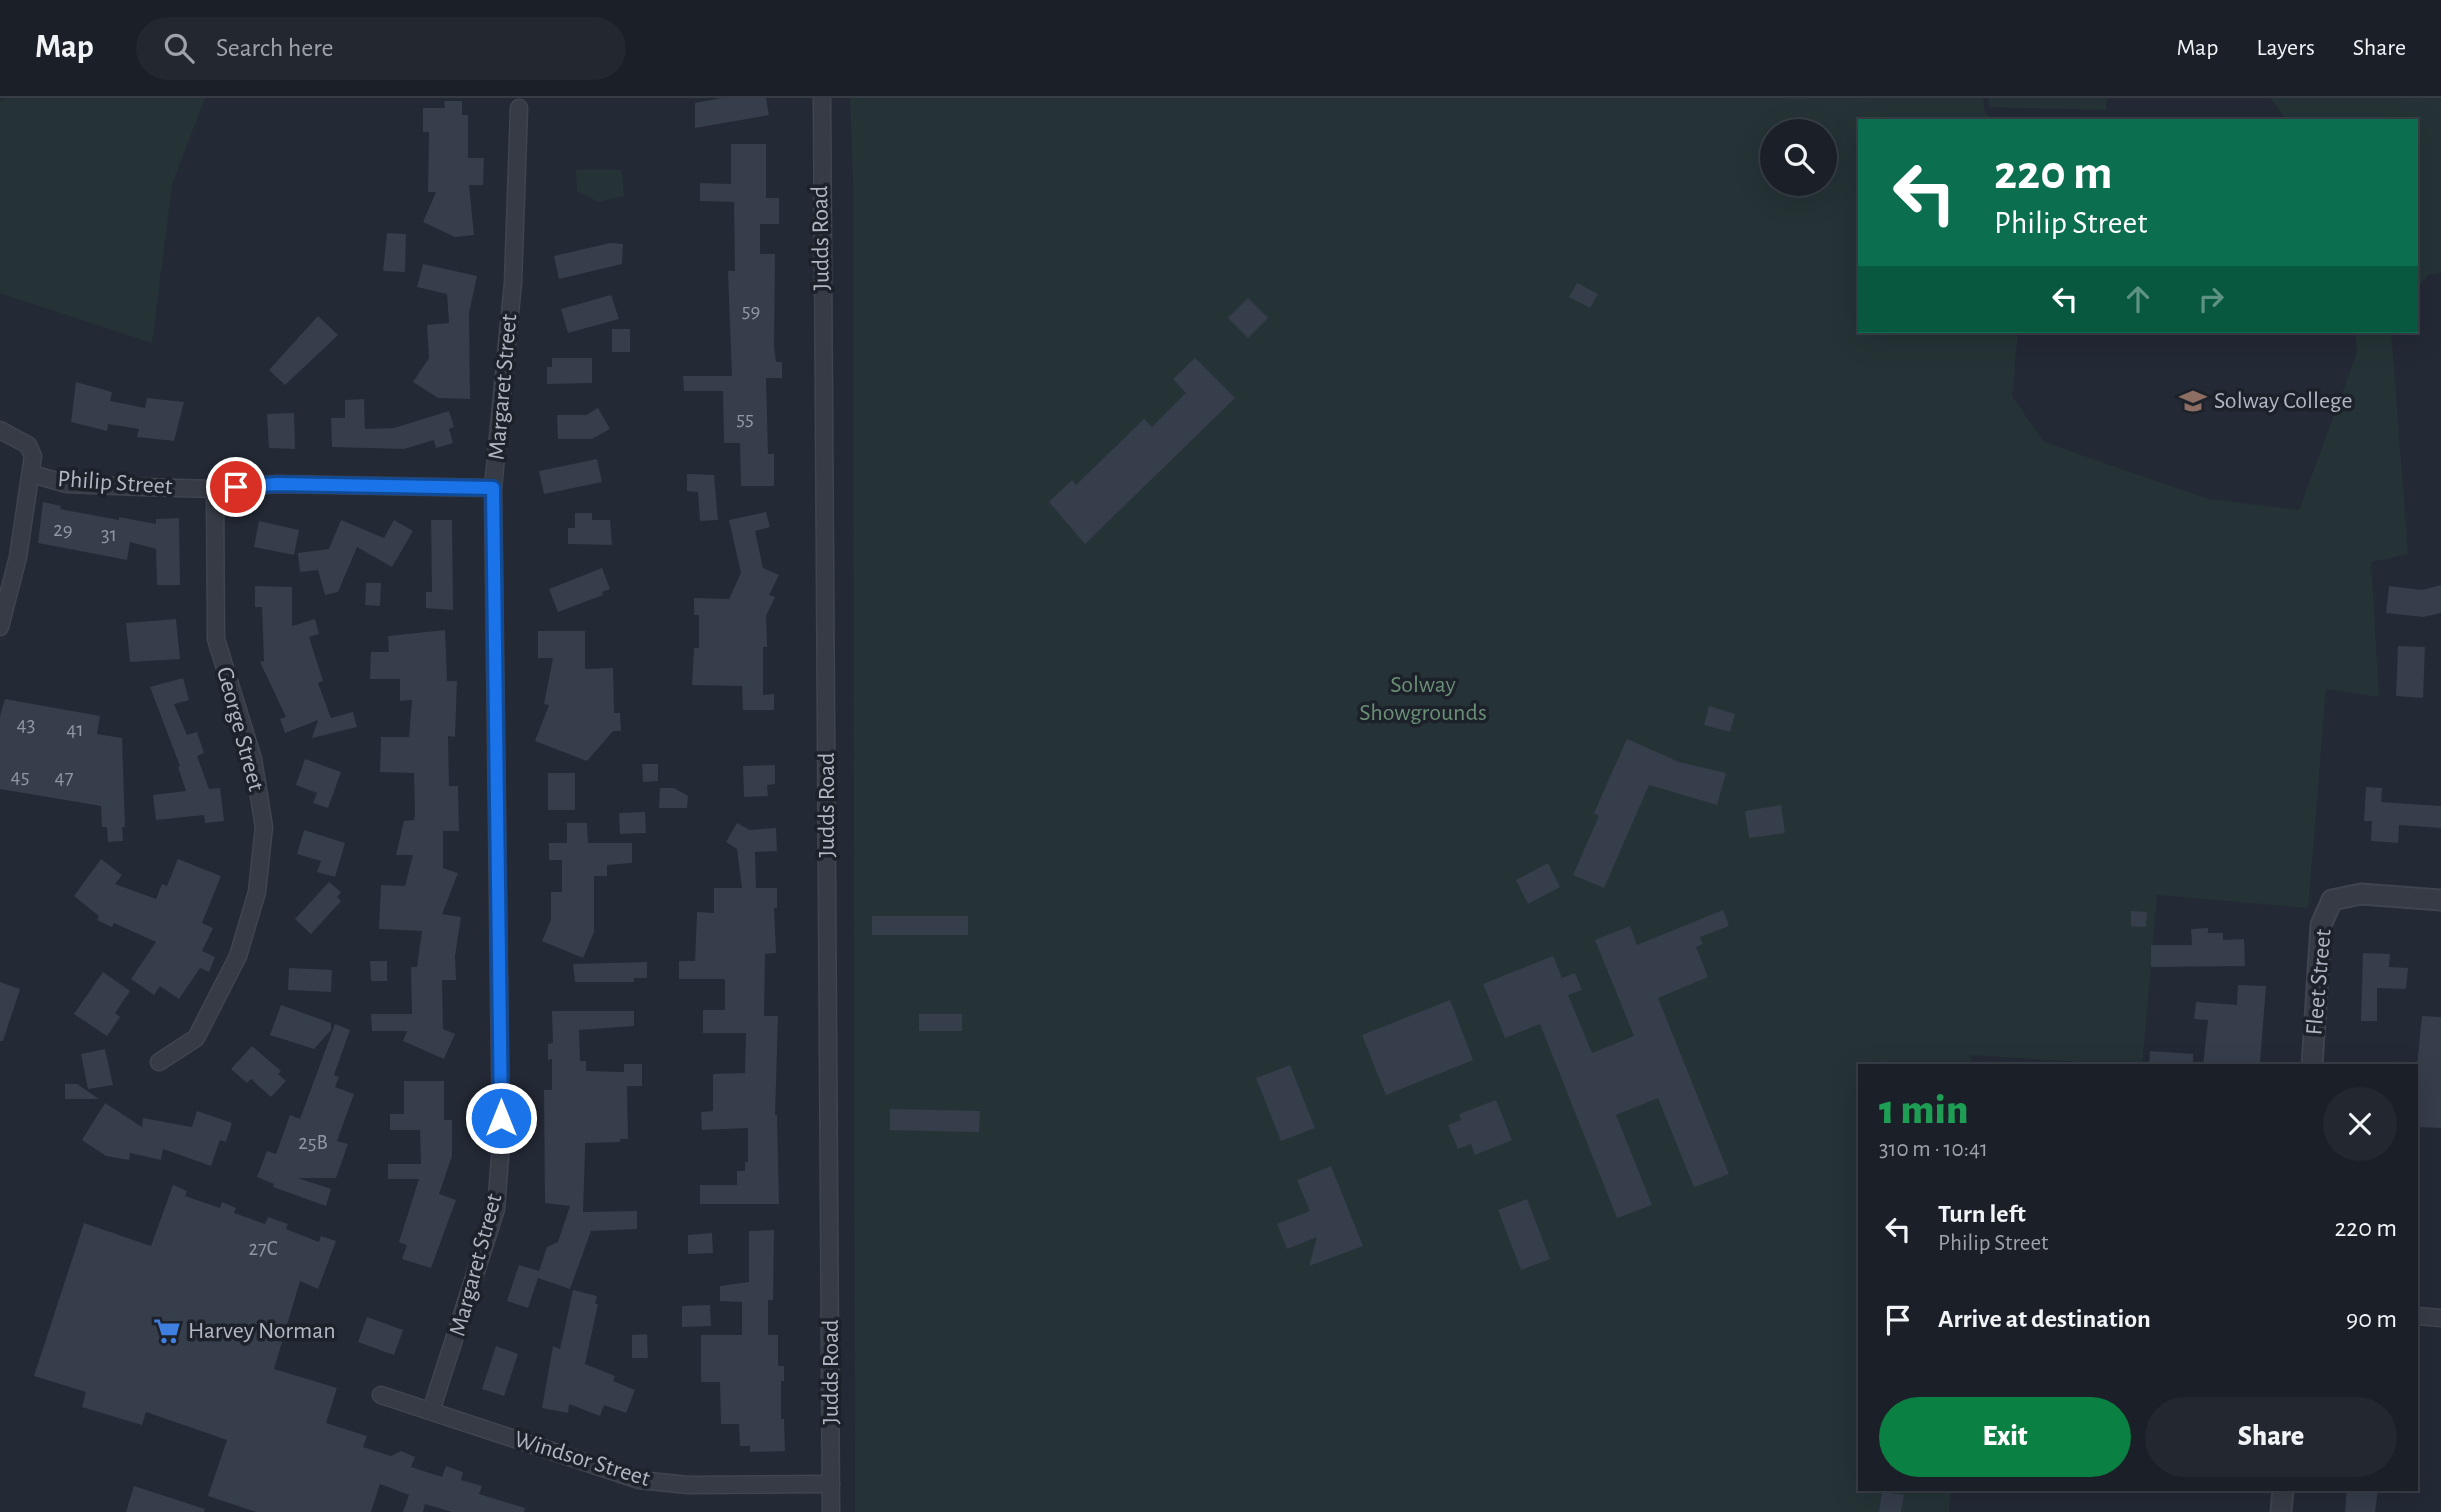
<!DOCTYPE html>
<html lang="en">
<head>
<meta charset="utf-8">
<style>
  :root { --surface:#1a1f28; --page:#232730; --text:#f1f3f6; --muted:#9fa2a8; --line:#383d45; --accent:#0b8043 }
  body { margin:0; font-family:"Alegreya Sans",sans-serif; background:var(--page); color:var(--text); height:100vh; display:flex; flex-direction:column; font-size:26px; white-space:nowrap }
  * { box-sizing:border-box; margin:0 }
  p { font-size:23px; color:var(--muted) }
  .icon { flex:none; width:38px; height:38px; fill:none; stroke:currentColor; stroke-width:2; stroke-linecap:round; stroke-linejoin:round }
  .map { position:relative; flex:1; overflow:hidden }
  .sheet { position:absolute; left:1858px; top:966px; width:560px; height:427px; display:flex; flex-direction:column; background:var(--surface); border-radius:0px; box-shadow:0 7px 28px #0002,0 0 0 2px var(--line) }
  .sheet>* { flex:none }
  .banner { position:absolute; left:1858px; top:21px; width:560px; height:214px; border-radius:0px; box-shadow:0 7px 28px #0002,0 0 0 2px var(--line); background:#0b6e4f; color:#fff; overflow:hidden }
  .buttons { position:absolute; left:1760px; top:21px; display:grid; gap:14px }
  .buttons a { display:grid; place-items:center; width:77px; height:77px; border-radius:50%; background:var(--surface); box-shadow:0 7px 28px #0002,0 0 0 2px var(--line); font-size:35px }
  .pin { position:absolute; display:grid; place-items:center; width:60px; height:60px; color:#fff; margin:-30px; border:4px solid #fff; border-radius:50%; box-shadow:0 2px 7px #0007 }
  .me { position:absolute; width:77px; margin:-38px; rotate:0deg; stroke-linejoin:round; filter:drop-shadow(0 0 5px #0008) }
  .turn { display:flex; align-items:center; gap:24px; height:147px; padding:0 21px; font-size:32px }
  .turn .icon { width:91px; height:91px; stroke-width:2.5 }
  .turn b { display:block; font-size:49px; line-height:60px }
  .lanes { display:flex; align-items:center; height:66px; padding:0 21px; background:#0003; justify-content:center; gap:35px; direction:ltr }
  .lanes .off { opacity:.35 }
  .round { display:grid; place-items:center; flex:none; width:74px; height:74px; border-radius:37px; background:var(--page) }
  .headline { display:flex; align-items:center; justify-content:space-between; height:119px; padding:0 21px }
  h1 { font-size:42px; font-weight:800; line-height:52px; color:#1e9e55 }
  .cta { display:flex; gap:14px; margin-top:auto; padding:14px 21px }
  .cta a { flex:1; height:80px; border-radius:42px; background:var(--accent); color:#fff; font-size:28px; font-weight:800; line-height:80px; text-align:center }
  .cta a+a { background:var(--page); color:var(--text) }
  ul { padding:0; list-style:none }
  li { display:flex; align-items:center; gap:21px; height:91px; padding:0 21px }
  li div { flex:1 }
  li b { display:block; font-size:26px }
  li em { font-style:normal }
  header { display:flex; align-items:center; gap:42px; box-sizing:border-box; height:98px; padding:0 35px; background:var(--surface); border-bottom:2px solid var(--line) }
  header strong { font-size:33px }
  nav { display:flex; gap:38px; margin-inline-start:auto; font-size:24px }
  .search { width:490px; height:63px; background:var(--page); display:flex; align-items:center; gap:18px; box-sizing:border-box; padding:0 24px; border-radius:38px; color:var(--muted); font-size:26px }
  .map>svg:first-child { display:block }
</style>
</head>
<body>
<header>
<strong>Map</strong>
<div class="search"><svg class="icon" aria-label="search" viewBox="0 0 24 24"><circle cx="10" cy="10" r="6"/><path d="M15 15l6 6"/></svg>Search here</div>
<nav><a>Map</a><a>Layers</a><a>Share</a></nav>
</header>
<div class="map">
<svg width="2441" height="1414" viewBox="0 0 2441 1414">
  <rect width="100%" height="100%" fill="#232935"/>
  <!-- green -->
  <g fill="#253336" fill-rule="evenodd">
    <polygon points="5,0 205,0 172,86 152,245 0,195 0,4"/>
    <path d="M 850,0 L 1983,0 L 1985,15 L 1995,23 L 1860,23 L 1860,233 L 2018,233 L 2012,298 L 2044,344 L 2208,401 L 2299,412 L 2357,255 L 2355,233 L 2391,233 L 2408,456 L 2371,464 L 2379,599 L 2326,591 L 2308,810 L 2157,797 L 2142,968 L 1971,957 L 1970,968 L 1860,968 L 1860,1391 L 1950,1391 L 1949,1414 L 855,1414 L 853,77 ZM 1773,33 L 1825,33 L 1825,86 L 1773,86 Z"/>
    <polygon points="1989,0 2107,0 2106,12 1989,9"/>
    <polygon points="2270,0 2441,0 2441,175 2429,176 2417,191 2417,23 2287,23"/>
    <polygon points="576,72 622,72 624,98 599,104 577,93"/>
  </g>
  <!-- building -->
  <g fill="#363d4b">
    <polygon points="722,0 766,0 769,17 695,30 695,5"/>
    <polygon points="444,3 462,3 462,17 468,17 468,60 484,60 483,87 469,87 474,137 455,139 423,124 436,94 428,94 429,34 423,34 423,10 445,10"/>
    <polygon points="731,46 766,46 766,100 779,100 779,126 760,126 760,156 775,156 774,249 776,264 782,264 782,280 766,280 768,356 774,356 774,388 741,388 740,345 724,345 723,293 684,293 683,278 732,278 728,173 735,173 734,104 700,103 700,85 731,86"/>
    <polygon points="387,135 406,136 405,174 383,173"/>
    <polygon points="610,145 623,146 622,166 559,181 554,158"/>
    <polygon points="423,166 477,178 469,215 470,301 438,300 413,284 429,260 427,227 449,225 447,196 417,189"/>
    <polygon points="1577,185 1598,196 1590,210 1569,199"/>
    <polygon points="611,197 619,221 568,235 561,211"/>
    <polygon points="1248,200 1268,220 1248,240 1228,220"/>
    <polygon points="318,218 338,237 285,287 269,272"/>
    <rect x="612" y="231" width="18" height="23"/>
    <polygon points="552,260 592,260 592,285 547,286 547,269 552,269"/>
    <polygon points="1195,260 1235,300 1085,446 1049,404 1072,382 1076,387 1144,321 1152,329 1186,295 1173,281"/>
    <polygon points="76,284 112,294 110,303 126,306 145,310 147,300 184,304 174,343 137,339 139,331 108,326 107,333 71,324"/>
    <polygon points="364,301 365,331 394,330 449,313 454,329 449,331 453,345 436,350 434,342 404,351 332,349 331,320 345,320 345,302"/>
    <polygon points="598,310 610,331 592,341 558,341 557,317 586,317"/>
    <polygon points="294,315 295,351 269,350 267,316"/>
    <polygon points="597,361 602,384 544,396 539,373"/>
    <polygon points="687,376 714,377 718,422 700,423 698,394 687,393"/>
    <polygon points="43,404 61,408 60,411 119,422 119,419 156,426 156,421 179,420 180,487 157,487 156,451 130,444 127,462 38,445"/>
    <polygon points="766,414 770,429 755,433 763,470 779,477 769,497 775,499 766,518 767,549 763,549 763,597 774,596 774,612 743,612 742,588 692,587 694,550 699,550 699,517 694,517 694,500 729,501 741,475 729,422"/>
    <polygon points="575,415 592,415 592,422 610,422 612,447 568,446 568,430 575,430"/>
    <polygon points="341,422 384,440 394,422 413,433 392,469 357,449 338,494 325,497 318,472 300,474 298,455 329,451"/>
    <polygon points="431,422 452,422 453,512 426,510 426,494 432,494"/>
    <polygon points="259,423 299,432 294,457 254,449"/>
    <polygon points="602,470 610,491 602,494 603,497 558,514 549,491"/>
    <polygon points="366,485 381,485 380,508 365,507"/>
    <polygon points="2441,487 2441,515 2423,519 2386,515 2389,488 2422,492"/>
    <polygon points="255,488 292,489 292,528 315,521 319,536 309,539 323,583 318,585 331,620 353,614 357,629 312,640 318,622 285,635 280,621 286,619 260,564 264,563 262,509 255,509"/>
    <polygon points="176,521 180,561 130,564 126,525"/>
    <polygon points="445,532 447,583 457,583 455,639 448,638 449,688 458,688 459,733 443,733 443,770 458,775 442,816 461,819 455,858 456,882 442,882 443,931 455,936 444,961 403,943 407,933 372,933 371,916 412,916 411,869 417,869 422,833 379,831 381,787 405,788 413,757 396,757 404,723 414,722 415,717 414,675 380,674 381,639 409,639 412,602 400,603 400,581 370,581 371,554 389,554 388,538"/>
    <polygon points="538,533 585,533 585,571 613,570 614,615 620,615 621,633 613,633 587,663 535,643 549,607 544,606 553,560 538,560"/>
    <polygon points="2398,548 2425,549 2423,600 2396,598"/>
    <polygon points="183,580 189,602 174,606 187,637 197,634 204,655 197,658 209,691 220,690 224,723 205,725 204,717 156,722 153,697 186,693 178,669 180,668 150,589"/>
    <polygon points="5,601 100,618 97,636 122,640 125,729 122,729 123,743 108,744 107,729 102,729 101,708 0,691 0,618"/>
    <polygon points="1709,608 1735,616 1730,634 1704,627"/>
    <polygon points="1627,641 1679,664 1726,675 1717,707 1649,687 1604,790 1573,777 1599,718 1594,715"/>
    <polygon points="305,661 341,674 328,710 313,705 317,695 296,687"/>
    <polygon points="642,666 658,666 658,683 643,684"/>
    <polygon points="775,667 775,686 767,687 768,698 744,699 743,668"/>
    <rect x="548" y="675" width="27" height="37"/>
    <polygon points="2366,689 2382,690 2381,704 2441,708 2441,730 2399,727 2398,745 2371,743 2372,723 2364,723"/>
    <polygon points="660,690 674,690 688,698 687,710 659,710"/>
    <polygon points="1781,707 1785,735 1749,740 1745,713"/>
    <polygon points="645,714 646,735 620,736 619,715"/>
    <polygon points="567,725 587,725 588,745 632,745 632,765 607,767 607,778 594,778 594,834 583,860 542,843 551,822 551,794 562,794 562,762 549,762 549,745 567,745"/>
    <polygon points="737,725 750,732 776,730 777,753 755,754 756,790 777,790 777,810 774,810 776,855 765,856 764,918 778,918 775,1017 777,1017 779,1106 700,1106 700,1087 737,1087 737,1073 745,1073 745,1064 748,1064 748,1030 702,1032 701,1014 713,1013 713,976 745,975 746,935 703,935 703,912 725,912 725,881 679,881 679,863 695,863 697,814 714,815 714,790 742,790 737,751 726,744"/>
    <polygon points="304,732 345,745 335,779 317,774 321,763 297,756"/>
    <polygon points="101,761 122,777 115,786 156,801 162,786 167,788 178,761 221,778 202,825 213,830 202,853 215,859 209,874 200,870 179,901 160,888 154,897 131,881 156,844 114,825 112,829 97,822 99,818 74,798"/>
    <polygon points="1548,765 1560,789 1528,806 1516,782"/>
    <polygon points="329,784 341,794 337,799 341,803 311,836 295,821"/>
    <polygon points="1723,812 1729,828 1700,839 1703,846 1696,849 1708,879 1658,900 1729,1076 1694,1089 1658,1000 1616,1017 1652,1107 1617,1120 1540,926 1505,940 1483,886 1553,858 1562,880 1575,875 1582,892 1568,897 1592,955 1634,938 1595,842 1630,828 1637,847"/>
    <polygon points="2131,813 2147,814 2146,829 2131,828"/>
    <rect x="872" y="818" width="96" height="19"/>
    <polygon points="2208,830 2208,835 2223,835 2223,842 2244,841 2245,868 2151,869 2151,847 2192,847 2191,831"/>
    <polygon points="2363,855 2390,856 2389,869 2408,870 2406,891 2377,890 2377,923 2361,923"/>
    <polygon points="370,863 387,863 387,883 371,883"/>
    <polygon points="647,864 647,880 634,880 634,884 575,884 573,866"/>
    <polygon points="289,870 332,872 331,894 288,892"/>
    <polygon points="103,874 130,893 115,915 120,919 107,938 74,916"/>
    <polygon points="0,884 20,891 3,943 0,943"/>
    <polygon points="2238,887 2266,888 2260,965 2253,964 2253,968 2203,968 2208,922 2194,921 2196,904 2237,907"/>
    <polygon points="1450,902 1473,962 1386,997 1362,937"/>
    <polygon points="281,907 331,925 331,932 314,951 270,937"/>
    <polygon points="552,913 634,913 634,928 579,932 580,963 586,963 586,973 624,974 624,966 642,966 642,988 627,988 628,1041 620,1041 620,1044 585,1045 585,1054 583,1114 637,1113 637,1131 591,1133 570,1191 538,1180 528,1210 507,1203 519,1167 539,1173 547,1149 558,1144 570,1108 545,1105 544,992 552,992 552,961 548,962 548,946 553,945"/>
    <rect x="919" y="916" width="43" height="17"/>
    <polygon points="2422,918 2441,919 2441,1030 2417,1029 2417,968"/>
    <polygon points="335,926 350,932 334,977 339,979 335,989 354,996 337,1043 348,1046 336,1080 298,1080 331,1091 326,1108 273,1089 274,1086 257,1079 267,1053 276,1056 290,1017 300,1021"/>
    <polygon points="252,948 281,973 278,976 286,983 271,999 251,981 247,985 231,971"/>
    <polygon points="105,951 113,987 88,991 81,956"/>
    <polygon points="2150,953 2193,956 2193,968 2149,968"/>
    <polygon points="1290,967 1315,1030 1281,1043 1256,980"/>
    <polygon points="404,983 444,983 444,1022 452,1022 452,1058 439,1096 456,1102 431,1170 402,1161 407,1147 399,1144 419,1081 388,1081 388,1066 421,1066 420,1032 390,1032 390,1016 404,1016"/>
    <polygon points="65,986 77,986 99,1001 65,1001"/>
    <polygon points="1496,1002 1512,1042 1475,1057 1471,1046 1458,1051 1448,1027 1461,1022 1459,1016"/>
    <polygon points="105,1005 142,1029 143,1020 192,1029 197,1013 232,1025 226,1044 220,1042 211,1068 163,1051 161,1062 130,1055 129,1062 106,1058 82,1042"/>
    <polygon points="890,1011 980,1013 979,1034 890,1032"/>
    <polygon points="1331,1068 1363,1148 1309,1168 1317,1139 1287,1151 1277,1126 1310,1113 1297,1082"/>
    <polygon points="173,1087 187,1093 185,1098 220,1110 222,1104 236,1110 234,1115 265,1126 268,1119 288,1126 286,1131 319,1144 321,1138 336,1143 318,1191 300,1183 274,1271 337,1290 326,1325 367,1338 363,1349 391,1358 401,1353 415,1359 411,1369 442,1379 446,1368 463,1374 461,1382 482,1388 479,1396 525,1410 524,1414 452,1414 425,1406 423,1414 403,1414 409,1397 380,1386 371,1414 256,1414 208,1398 227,1342 146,1314 142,1327 82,1309 86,1294 34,1278 84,1125 151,1148"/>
    <polygon points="1527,1101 1550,1161 1521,1172 1498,1112"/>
    <polygon points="774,1132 773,1202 768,1202 768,1237 778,1237 778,1268 784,1268 784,1283 781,1283 781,1321 784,1321 785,1353 750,1354 750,1348 740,1348 739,1326 721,1326 720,1284 701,1284 701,1237 742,1237 742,1204 720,1203 720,1188 749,1184 749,1133"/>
    <polygon points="712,1135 713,1155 688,1156 688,1137"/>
    <polygon points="573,1192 597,1198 595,1206 598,1206 585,1266 615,1278 613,1283 635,1292 626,1315 604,1307 600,1318 569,1306 568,1315 542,1310 553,1248 560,1251"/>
    <polygon points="710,1207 711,1228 682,1229 682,1208"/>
    <polygon points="367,1219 403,1232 394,1257 358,1244"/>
    <polygon points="647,1236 648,1260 632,1260 632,1237"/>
    <polygon points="496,1248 518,1256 504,1298 482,1291"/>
    <polygon points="134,1388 205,1411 204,1414 126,1414"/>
    <polygon points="2347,1391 2378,1391 2375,1414 2345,1414"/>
    <polygon points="1882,1394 1904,1397 1901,1414 1879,1414"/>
  </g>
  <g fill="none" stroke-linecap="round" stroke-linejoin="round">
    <defs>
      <g id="minor">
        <polyline points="822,0 831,1414"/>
        <polyline points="0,332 28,347 33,358 18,459 0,529"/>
        <polyline points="32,376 67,386 142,389 215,391 277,386 493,390"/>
        <polyline points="159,964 196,940 238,858 257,794 264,729 253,661 216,541 215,391"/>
        <polyline points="2417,1218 2441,1220"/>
        <polyline points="381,1297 639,1382 688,1387 831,1386"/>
        <polyline points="431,1313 496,1111 501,1046 493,390 513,185 519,10"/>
      </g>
      <g id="tertiary">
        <polyline points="2312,968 2321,827 2332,802 2361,796 2441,802"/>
        <polyline points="2281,1414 2283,1391"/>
      </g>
    </defs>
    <!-- minor casing -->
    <use href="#minor" stroke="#3f454f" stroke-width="19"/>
    <!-- tertiary casing -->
    <use href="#tertiary" stroke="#3f454f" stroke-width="23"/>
    <!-- minor -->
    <use href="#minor" stroke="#363b45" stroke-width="16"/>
    <!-- tertiary -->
    <use href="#tertiary" stroke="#363b45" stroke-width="19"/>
  </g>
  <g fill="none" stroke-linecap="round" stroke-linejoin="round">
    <defs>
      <polyline id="route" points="236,389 277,386 493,390 501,1020"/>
    </defs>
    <!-- route casing -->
    <use href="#route" stroke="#114b97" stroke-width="18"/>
    <!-- route -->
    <use href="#route" stroke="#1a73e8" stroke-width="12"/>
  </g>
  <!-- icons -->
  <defs>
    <symbol id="school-bare" viewBox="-9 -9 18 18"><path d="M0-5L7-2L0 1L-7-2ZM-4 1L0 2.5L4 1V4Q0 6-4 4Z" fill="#8d6e63" stroke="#1c212a" stroke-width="2.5" paint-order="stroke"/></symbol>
    <symbol id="supermarket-bare" viewBox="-9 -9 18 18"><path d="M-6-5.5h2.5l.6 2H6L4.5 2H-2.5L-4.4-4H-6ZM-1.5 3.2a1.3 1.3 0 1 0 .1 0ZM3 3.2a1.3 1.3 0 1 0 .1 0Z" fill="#3f7fe0" stroke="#1c212a" stroke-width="2.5" paint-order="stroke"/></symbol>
  </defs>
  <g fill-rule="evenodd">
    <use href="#school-bare" x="2174" y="284" width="38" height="38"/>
    <use href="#supermarket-bare" x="148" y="1214" width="38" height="38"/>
  </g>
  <g text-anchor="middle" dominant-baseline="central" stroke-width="7" stroke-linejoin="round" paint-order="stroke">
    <!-- number labels -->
    <g font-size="21" fill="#9096a2">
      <text x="751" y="212">59</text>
      <text x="745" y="320">55</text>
      <text x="63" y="431">29</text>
      <text x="109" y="436">31</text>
      <text x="26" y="626">43</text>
      <text x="75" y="631">41</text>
      <text x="20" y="678">45</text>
      <text x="64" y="679">47</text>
      <text x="313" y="1044">25B</text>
      <text x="263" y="1150">27C</text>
    </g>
    <!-- street labels -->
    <g font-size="24" fill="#b1b6c2" stroke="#1c212a">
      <text transform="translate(821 140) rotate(-91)">Judds Road</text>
      <text transform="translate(503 289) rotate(-85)">Margaret Street</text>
      <text transform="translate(115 385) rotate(4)">Philip Street</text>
      <text transform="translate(240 631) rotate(75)">George Street</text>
      <text transform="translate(827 707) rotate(-90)">Judds Road</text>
      <text transform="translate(2319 884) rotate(-85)">Fleet Street</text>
      <text transform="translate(476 1167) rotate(-75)">Margaret Street</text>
      <text transform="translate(831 1274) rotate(-90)">Judds Road</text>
      <text transform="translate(582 1361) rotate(17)">Windsor Street</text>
    </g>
    <!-- poi labels -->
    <g font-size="24" fill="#b1b6c2" stroke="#1c212a" text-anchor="start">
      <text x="2214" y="303">Solway College</text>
      <text x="188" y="1233">Harvey Norman</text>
    </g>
    <!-- park labels -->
    <g font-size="24" fill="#6b8f76" stroke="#1c212a">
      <text x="1423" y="587">Solway<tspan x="1423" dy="28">Showgrounds</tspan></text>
    </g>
  </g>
</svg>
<div class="buttons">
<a><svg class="icon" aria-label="search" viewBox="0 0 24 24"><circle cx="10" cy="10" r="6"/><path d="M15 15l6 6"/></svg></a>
</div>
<div class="pin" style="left:236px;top:389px;background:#d93025"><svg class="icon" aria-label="arrive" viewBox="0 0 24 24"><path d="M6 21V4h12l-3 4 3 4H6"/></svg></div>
<svg class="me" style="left:501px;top:1020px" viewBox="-20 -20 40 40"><circle r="17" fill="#1a73e8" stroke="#fff" stroke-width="3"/><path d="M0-11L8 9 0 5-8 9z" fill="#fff"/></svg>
<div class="banner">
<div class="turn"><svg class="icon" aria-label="left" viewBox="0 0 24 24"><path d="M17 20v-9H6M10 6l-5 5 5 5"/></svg><div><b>220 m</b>Philip Street</div></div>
<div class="lanes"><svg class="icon" aria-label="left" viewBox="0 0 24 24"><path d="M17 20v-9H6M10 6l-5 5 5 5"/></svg><svg class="icon off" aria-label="ahead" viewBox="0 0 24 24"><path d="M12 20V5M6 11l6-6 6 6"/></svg><svg class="icon off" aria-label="right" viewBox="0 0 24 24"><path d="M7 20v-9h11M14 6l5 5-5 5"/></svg></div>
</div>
<section class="sheet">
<div class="headline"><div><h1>1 min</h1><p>310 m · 10:41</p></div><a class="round"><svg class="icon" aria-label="close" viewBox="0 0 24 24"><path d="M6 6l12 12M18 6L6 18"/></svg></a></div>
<ul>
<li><svg class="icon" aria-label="left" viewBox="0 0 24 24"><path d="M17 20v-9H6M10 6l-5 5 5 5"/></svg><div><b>Turn left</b><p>Philip Street</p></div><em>220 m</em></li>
<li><svg class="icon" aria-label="arrive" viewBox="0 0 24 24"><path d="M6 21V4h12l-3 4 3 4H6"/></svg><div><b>Arrive at destination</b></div><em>90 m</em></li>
</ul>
<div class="cta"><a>Exit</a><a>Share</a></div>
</section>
</div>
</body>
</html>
